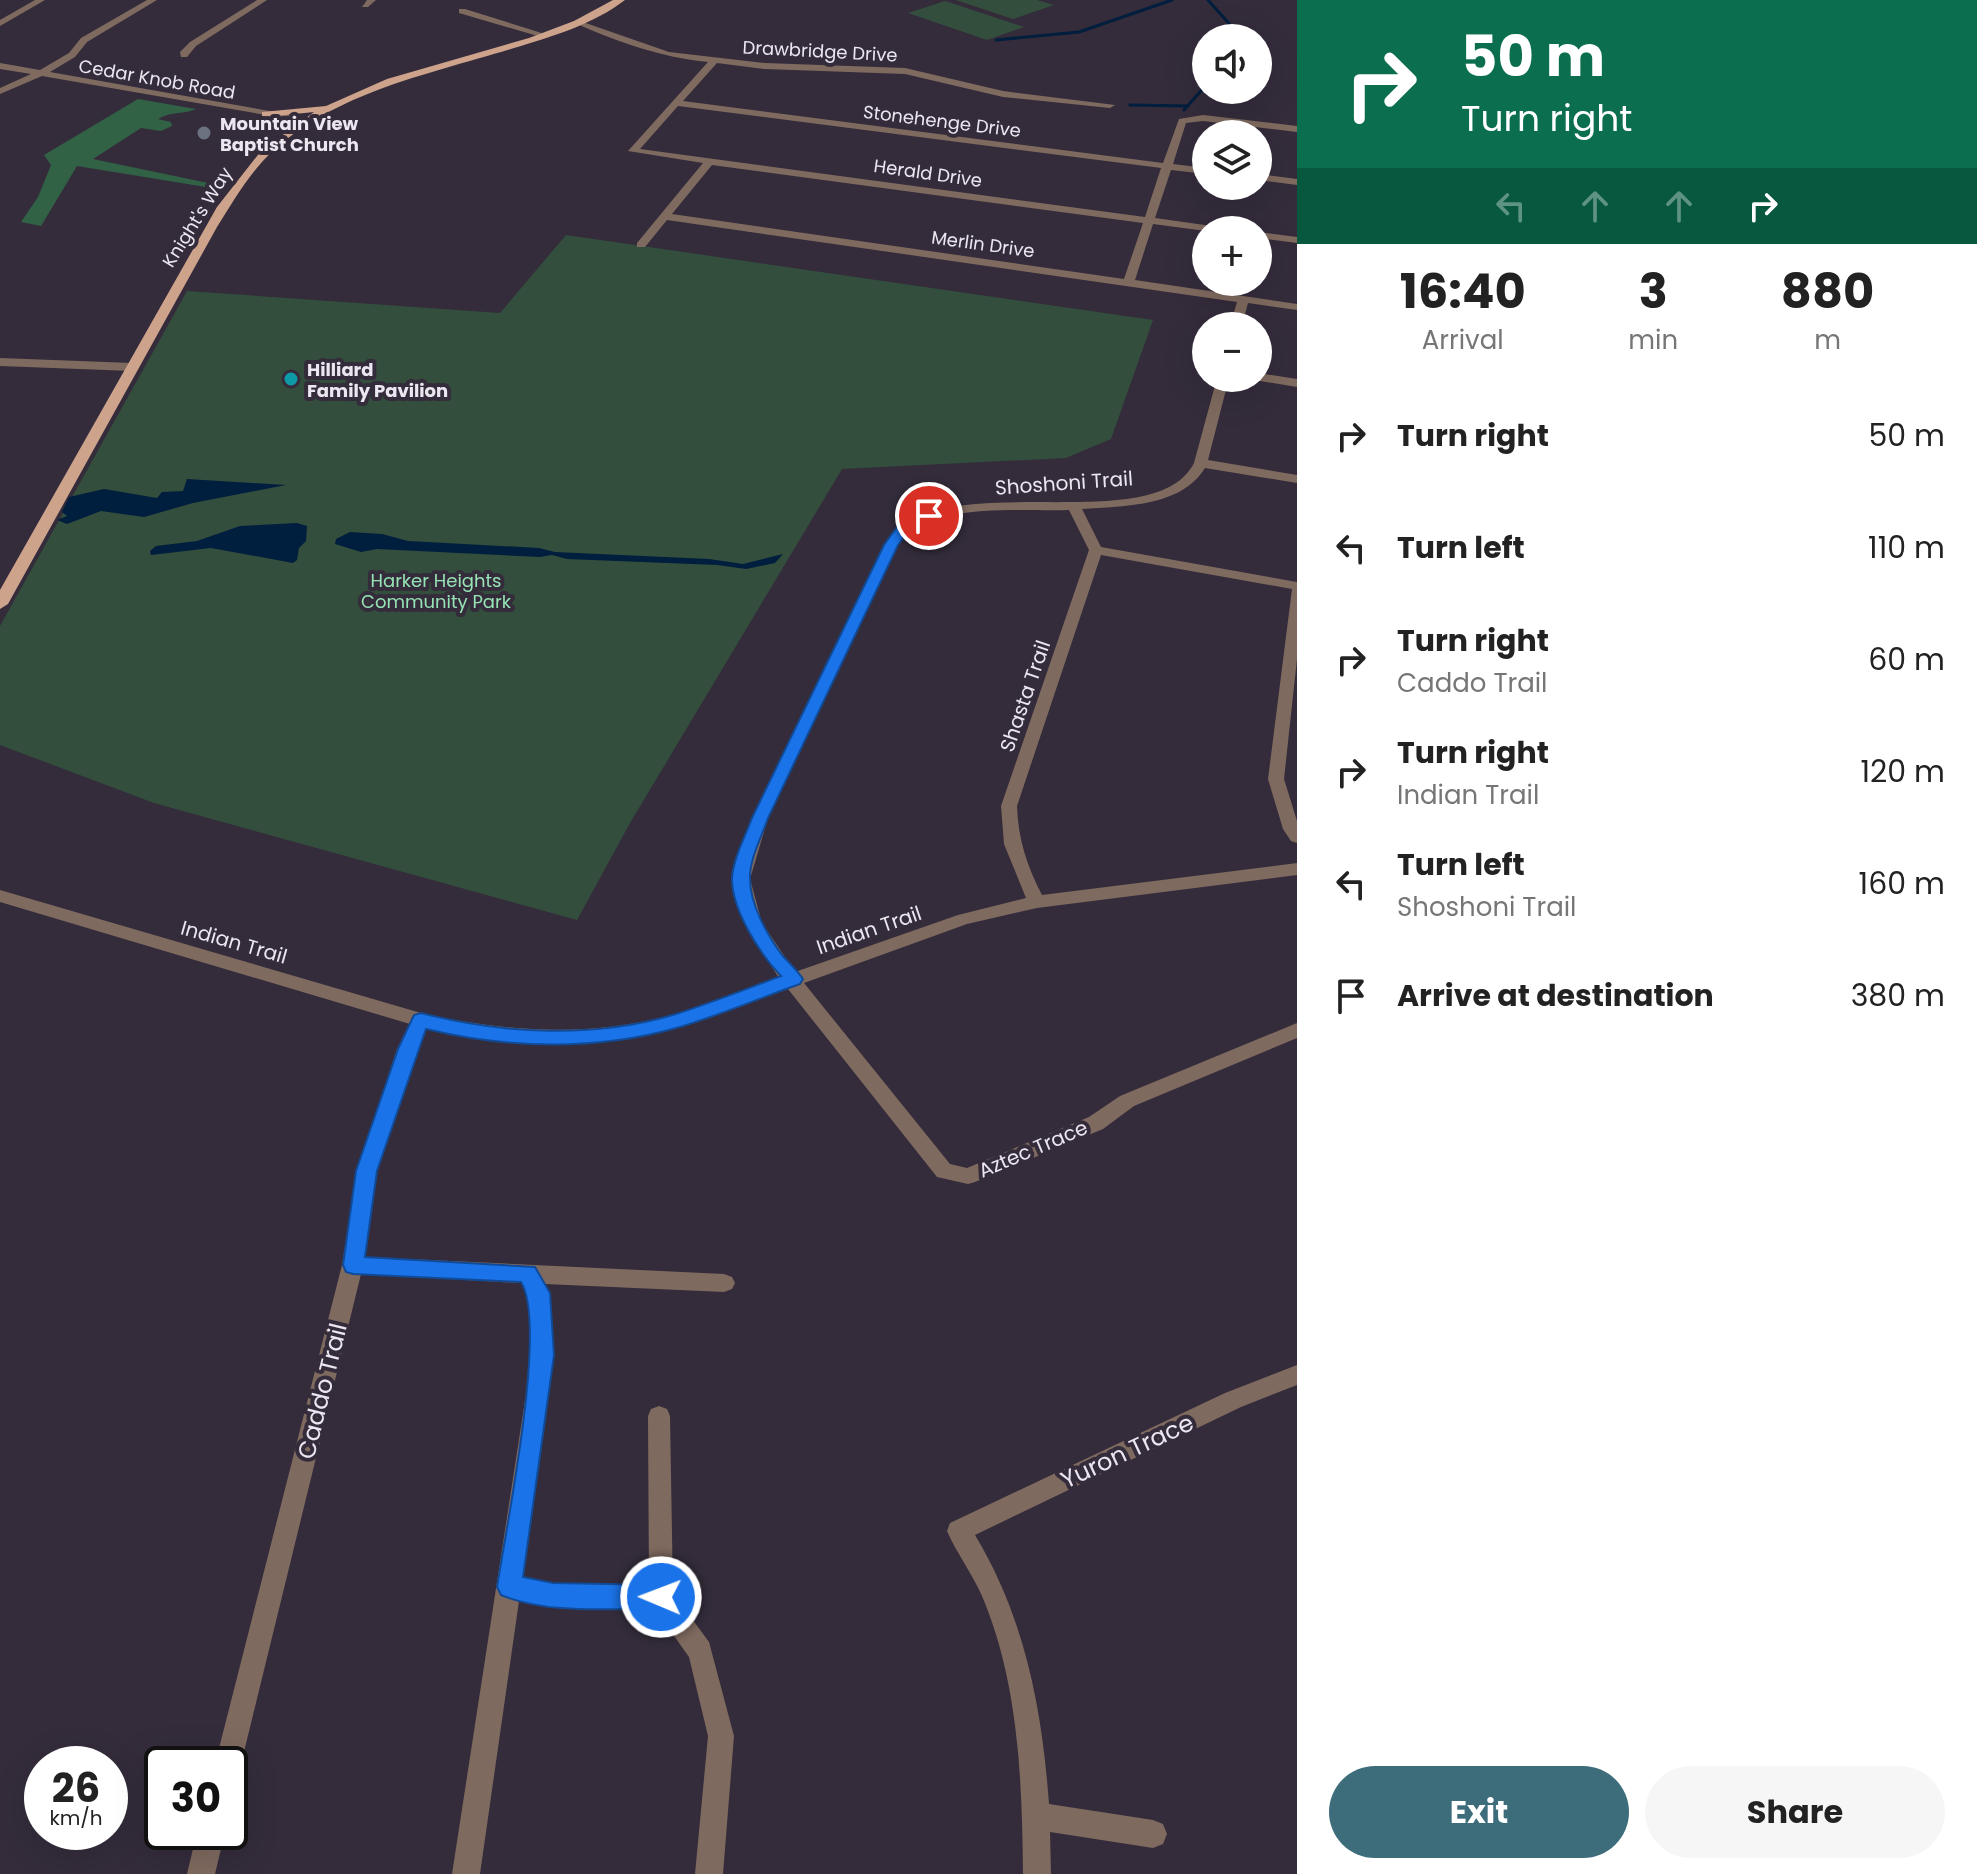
<!DOCTYPE html>
<html lang="en">
<head>
<meta charset="utf-8">
<style>
  :root { --surface:#fff; --page:#f6f6f6; --text:#222; --muted:#767676; --accent:#3d6c7b }
  body { margin:0; font-family:Poppins,sans-serif; background:var(--page); color:var(--text); height:100vh; display:flex; flex-direction:column; font-size:30px; white-space:nowrap }
  * { box-sizing:border-box; margin:0 }
  p { font-size:26px; color:var(--muted) }
  .icon { flex:none; width:44px; height:44px; fill:none; stroke:currentColor; stroke-width:2; stroke-linecap:round; stroke-linejoin:round }
  .map { position:relative; flex:1; overflow:hidden }
  .side { display:flex; flex-direction:column; background:var(--surface); width:680px }
  .side>* { flex:none }
  .top-card { background:#0b6e4f; color:#fff; overflow:hidden }
  .tools { position:absolute; left:1192px; top:24px; display:grid; gap:16px }
  .tools a { display:grid; place-items:center; width:80px; height:80px; border-radius:50%; background:var(--surface); box-shadow:0 8px 32px #0002; font-size:40px }
  .speed { position:absolute; left:24px; top:1746px; display:flex; gap:16px; font-size:40px; font-weight:700; text-align:center }
  .speed>* { display:grid; place-content:center; width:104px; height:104px; border-radius:50%; background:var(--surface); box-shadow:0 8px 32px #0002; line-height:1 }
  .speed small { font-size:20px; font-weight:400 }
  .speed .limit { border:4px solid #111; border-radius:12px; background:#fff; color:#111 }
  .pin { position:absolute; display:grid; place-items:center; width:68px; height:68px; color:#fff; margin:-34px; border:4px solid #fff; border-radius:50%; box-shadow:0 2px 8px #0007 }
  .me { position:absolute; width:88px; margin:-44px; rotate:271deg; stroke-linejoin:round; filter:drop-shadow(0 0 6px #0008) }
  .turn { display:flex; align-items:center; gap:28px; height:168px; padding:0 32px; font-size:36px }
  .turn .icon { width:104px; height:104px; stroke-width:2.5 }
  .turn b { display:block; font-size:56px; line-height:68px }
  .lanes { display:flex; align-items:center; height:76px; padding:0 32px; background:#0003; justify-content:center; gap:40px; direction:ltr }
  .lanes .off { opacity:.35 }
  .eta { display:flex; justify-content:space-evenly; align-items:center; height:136px; text-align:center }
  .eta b { font-size:48px; font-weight:700; line-height:56px }
  .action { display:flex; gap:16px; margin-top:auto; padding:16px 32px }
  .action a { flex:1; height:92px; border-radius:48px; background:var(--accent); color:#fff; font-size:32px; font-weight:700; line-height:92px; text-align:center }
  .action a+a { background:var(--page); color:var(--text) }
  ul { padding:0; list-style:none }
  li { display:flex; align-items:center; gap:24px; height:112px; padding:0 32px }
  li div { flex:1 }
  li b { display:block; font-size:30px }
  li em { font-style:normal }
  main { display:flex; flex:1; min-height:0 }
  .map>svg:first-child { display:block }
</style>
</head>
<body>
<main>
<div class="map">
<svg width="1297" height="1874" viewBox="0 0 1297 1874">
  <rect width="100%" height="100%" fill="#342c3b"/>
  <!-- green -->
  <g fill="#334e3d">
    <polygon points="956,0 1037,0 1054,5 1013,19"/>
    <polygon points="945,1 1024,27 987,40 908,13"/>
    <polygon points="566,235 1153,320 1111,439 1066,458 842,469 630,823 577,920 154,803 0,745 0,626 187,291 500,313"/>
  </g>
  <!-- forest -->
  <path fill="#316246" d="M 138,99 L 196,109 C 182,115 175,110 158,119 L 171,122 L 172,126 L 161,131 L 141,128 L 93,159 L 213,184 L 212,188 L 77,166 L 41,226 L 21,222 L 38,197 L 51,165 L 44,155 Z"/>
  <!-- water -->
  <g fill="#001e3d">
    <polygon points="187,479 286,485 193,503 144,517 101,511 67,524 57,520 67,516 62,512 69,497 104,489 157,498 162,492 183,491"/>
    <polygon points="297,523 307,526 306,541 299,548 297,560 293,563 211,548 151,555 150,551 156,546 197,541 240,526"/>
    <polygon points="350,532 382,534 408,541 539,548 555,552 709,559 743,564 783,554 775,563 746,569 717,565 567,559 552,555 540,557 377,549 361,552 335,544 336,539"/>
  </g>
  <g fill="none" stroke-linecap="round" stroke-linejoin="round">
    <!-- stream -->
    <g stroke="#001e3d" stroke-width="3">
      <polyline points="1208,0 1242,38"/>
      <polyline points="996,40 1079,32 1172,0"/>
      <polyline points="1130,105 1188,106"/>
      <polyline points="1184,110 1206,85"/>
    </g>
    <!-- minor -->
    <g fill="#7f6a5f" fill-rule="evenodd">
      <polygon points="35,0 45,0 0,26 0,20"/>
      <polygon points="147,0 157,0 87,42 75,57 50,72 309,118 314,121 312,123 42,76 0,94 0,88 31,74 0,69 0,63 40,70 69,53 81,38"/>
      <polygon points="257,0 267,0 196,46 187,57 181,57 180,52 190,42"/>
      <polygon points="367,0 376,0 368,7 362,7"/>
      <polygon points="459,9 465,9 548,35 541,37 459,13"/>
      <path d="M 577,20 L 669,52 L 765,63 L 905,68 L 1003,91 L 1115,105 L 1110,108 L 1003,97 L 905,74 L 765,69 L 717,63 L 683,101 L 1163,163 L 1179,119 L 1203,115 L 1297,126 L 1297,132 L 1203,121 L 1186,123 L 1173,164 L 1206,168 L 1206,174 L 1171,170 L 1155,218 L 1219,227 L 1224,230 L 1206,231 L 1153,224 L 1135,280 L 1297,304 L 1297,310 L 1248,303 L 1242,326 L 1230,326 L 1237,302 L 667,220 L 645,247 L 637,247 L 637,243 L 703,163 L 628,151 L 708,62 C 660,57 621,43 577,24 ZM 678,106 L 1161,168 L 1145,217 L 640,149 ZM 712,165 L 1143,223 L 1124,279 L 672,214 Z"/>
      <polygon points="1258,174 1297,179 1297,185 1258,180"/>
      <polygon points="1258,232 1297,237 1297,243 1258,238"/>
      <polygon points="0,358 132,363 138,367 132,371 0,366"/>
      <polygon points="1258,373 1297,379 1297,387 1254,380 1258,378"/>
      <path d="M 1217,378 L 1229,378 L 1208,460 L 1297,475 L 1297,483 L 1205,468 C 1181,507 1124,506 1082,509 L 1101,547 L 1297,582 L 1297,659 L 1284,779 L 1297,821 L 1297,843 L 1291,841 L 1283,829 L 1268,779 L 1292,589 L 1101,555 L 1017,806 C 1018,839 1027,866 1042,895 L 1297,863 L 1297,875 L 1037,908 L 967,924 L 804,983 L 950,1164 L 967,1168 L 1089,1117 L 1120,1096 L 1297,1023 L 1297,1038 L 1134,1106 L 1103,1129 L 975,1182 L 968,1184 L 937,1177 L 788,989 C 751,1002 715,1018 677,1028 C 594,1050 510,1047 426,1028 L 417,1049 L 377,1171 L 365,1257 L 724,1274 L 732,1277 L 735,1283 L 732,1289 L 724,1292 L 545,1284 L 550,1293 L 554,1355 L 522,1577 L 553,1583 L 649,1585 L 648,1416 L 651,1409 L 659,1406 L 667,1409 L 670,1416 L 673,1593 L 709,1642 L 734,1736 L 723,1874 L 695,1874 L 708,1736 L 689,1657 L 655,1609 L 553,1607 L 519,1601 L 480,1874 L 452,1874 L 532,1355 L 528,1295 L 521,1283 L 361,1274 L 241,1764 L 237,1773 L 230,1776 L 230,1764 L 215,1764 L 342,1265 L 357,1171 L 397,1049 L 410,1024 L 0,902 L 0,890 L 421,1013 C 504,1032 592,1038 675,1014 C 711,1004 745,990 779,978 L 744,923 L 732,879 L 752,818 L 888,539 C 946,464 1154,541 1194,463 ZM 1069,510 L 1089,550 L 1001,806 L 1004,844 L 1026,898 L 958,915 L 795,972 L 762,923 L 750,879 L 768,818 L 898,545 C 931,501 1018,512 1069,510 Z"/>
      <path d="M 1297,1365 L 1297,1385 L 1241,1407 L 975,1535 C 1025,1618 1042,1709 1049,1804 L 1153,1820 L 1163,1824 L 1167,1834 L 1163,1844 L 1153,1848 L 1050,1832 L 1051,1874 L 1023,1874 C 1022,1781 1019,1683 982,1596 C 972,1573 957,1554 947,1531 L 950,1523 L 1225,1393 Z"/>
      <polygon points="197,1832 225,1832 215,1874 187,1874"/>
    </g>
    <!-- major -->
    <path fill="#cea38c" fill-rule="evenodd" d="M 613,0 L 625,0 C 594,24 551,37 514,48 C 427,75 327,93 262,162 C 244,182 231,205 217,227 L 8,604 L 0,609 L 0,590 L 217,207 L 261,151 L 314,112 L 266,117 L 262,116 L 262,112 L 326,106 L 387,79 L 529,38 L 574,21 Z"/>
  </g>
  <!-- route -->
  <path fill="#1a73e8" stroke="#114b97" stroke-width="2" d="M 929,512 L 936,516 L 934,519 L 907,533 L 898,545 L 768,818 C 762,836 749,860 750,879 C 750,904 767,935 782,955 C 789,963 797,970 803,979 L 800,984 C 760,998 720,1015 680,1027 C 597,1051 509,1049 426,1029 L 377,1171 L 365,1257 L 535,1267 L 550,1293 L 554,1355 L 523,1577 L 553,1583 L 661,1585 L 670,1588 L 674,1597 L 670,1605 L 661,1609 C 610,1608 549,1615 501,1595 L 497,1587 C 506,1528 548,1325 521,1282 L 353,1274 L 346,1272 L 343,1265 L 356,1171 L 398,1049 L 414,1015 L 421,1013 C 503,1034 594,1039 676,1014 C 711,1003 746,989 781,976 C 760,954 731,909 732,877 C 734,857 745,837 752,818 L 884,545 L 897,527 Z"/>
  <!-- markers -->
  <circle fill="#6b7280" stroke="#342c3b" stroke-width="3" cx="204" cy="133" r="8"/>
  <circle fill="#0f9aa8" stroke="#342c3b" stroke-width="3" cx="291" cy="379" r="8"/>
  <g text-anchor="middle" dominant-baseline="central" stroke-width="8" stroke-linejoin="round" paint-order="stroke">
    <!-- far-street labels -->
    <g font-size="18" fill="#ece6f0" stroke="#342c3b">
      <text transform="translate(820 51) rotate(3)">Drawbridge Drive</text>
      <text transform="translate(157 79) rotate(10)">Cedar Knob Road</text>
      <text transform="translate(942 121) rotate(7)">Stonehenge Drive</text>
      <text transform="translate(928 173) rotate(8)">Herald Drive</text>
      <text transform="translate(197 217) rotate(-58)">Knight's Way</text>
      <text transform="translate(983 244) rotate(8)">Merlin Drive</text>
    </g>
    <!-- far-poi labels -->
    <g font-size="18" font-weight="bold" fill="#ece6f0" stroke="#342c3b" text-anchor="start">
      <text x="220" y="123">Mountain View<tspan x="220" dy="21">Baptist Church</tspan></text>
      <text x="307" y="369">Hilliard<tspan x="307" dy="21">Family Pavilion</tspan></text>
    </g>
    <!-- far-park labels -->
    <g font-size="18" fill="#96e3b4" stroke="#342c3b">
      <text x="436" y="580">Harker Heights<tspan x="436" dy="21">Community Park</tspan></text>
    </g>
    <!-- street labels -->
    <g font-size="20" fill="#ece6f0" stroke="#342c3b">
      <text transform="translate(1064 483) rotate(-4)">Shoshoni Trail</text>
      <text transform="translate(1025 696) rotate(-71)">Shasta Trail</text>
      <text transform="translate(869 930) rotate(-19)">Indian Trail</text>
      <text transform="translate(234 942) rotate(16)">Indian Trail</text>
      <text transform="translate(1033 1149) rotate(-23)">Aztec Trace</text>
    </g>
    <!-- near-street labels -->
    <g font-size="24" fill="#ece6f0" stroke="#342c3b">
      <text transform="translate(322 1391) rotate(-76)">Caddo Trail</text>
      <text transform="translate(1127 1451) rotate(-25)">Yuron Trace</text>
    </g>
  </g>
</svg>
<div class="tools">
<a><svg class="icon" aria-label="sound" viewBox="0 0 24 24"><path d="M4 9h4l5-4v14l-5-4H4zM17 9q2 3 0 6"/></svg></a>
<a><svg class="icon" aria-label="layers" viewBox="0 0 24 24"><path d="M12 4l9 5-9 5-9-5zM3 14l9 5 9-5"/></svg></a>
<a>+</a>
<a>−</a>
</div>
<div class="speed"><div>26<small>km/h</small></div><div class="limit">30</div></div>
<div class="pin" style="left:929px;top:516px;background:#d93025"><svg class="icon" aria-label="arrive" viewBox="0 0 24 24"><path d="M6 21V4h12l-3 4 3 4H6"/></svg></div>
<svg class="me" style="left:661px;top:1597px" viewBox="-20 -20 40 40"><circle r="17" fill="#1a73e8" stroke="#fff" stroke-width="3"/><path d="M0-11L8 9 0 5-8 9z" fill="#fff"/></svg>
</div>
<section class="side">
<div class="top-card">
<div class="turn"><svg class="icon" aria-label="right" viewBox="0 0 24 24"><path d="M7 20v-9h11M14 6l5 5-5 5"/></svg><div><b>50 m</b>Turn right</div></div>
<div class="lanes"><svg class="icon off" aria-label="left" viewBox="0 0 24 24"><path d="M17 20v-9H6M10 6l-5 5 5 5"/></svg><svg class="icon off" aria-label="ahead" viewBox="0 0 24 24"><path d="M12 20V5M6 11l6-6 6 6"/></svg><svg class="icon off" aria-label="ahead" viewBox="0 0 24 24"><path d="M12 20V5M6 11l6-6 6 6"/></svg><svg class="icon" aria-label="right" viewBox="0 0 24 24"><path d="M7 20v-9h11M14 6l5 5-5 5"/></svg></div>
</div>
<div class="eta">
<div><b>16:40</b><p>Arrival</p></div>
<div><b>3</b><p>min</p></div>
<div><b>880</b><p>m</p></div>
</div>
<ul>
<li><svg class="icon" aria-label="right" viewBox="0 0 24 24"><path d="M7 20v-9h11M14 6l5 5-5 5"/></svg><div><b>Turn right</b></div><em>50 m</em></li>
<li><svg class="icon" aria-label="left" viewBox="0 0 24 24"><path d="M17 20v-9H6M10 6l-5 5 5 5"/></svg><div><b>Turn left</b></div><em>110 m</em></li>
<li><svg class="icon" aria-label="right" viewBox="0 0 24 24"><path d="M7 20v-9h11M14 6l5 5-5 5"/></svg><div><b>Turn right</b><p>Caddo Trail</p></div><em>60 m</em></li>
<li><svg class="icon" aria-label="right" viewBox="0 0 24 24"><path d="M7 20v-9h11M14 6l5 5-5 5"/></svg><div><b>Turn right</b><p>Indian Trail</p></div><em>120 m</em></li>
<li><svg class="icon" aria-label="left" viewBox="0 0 24 24"><path d="M17 20v-9H6M10 6l-5 5 5 5"/></svg><div><b>Turn left</b><p>Shoshoni Trail</p></div><em>160 m</em></li>
<li><svg class="icon" aria-label="arrive" viewBox="0 0 24 24"><path d="M6 21V4h12l-3 4 3 4H6"/></svg><div><b>Arrive at destination</b></div><em>380 m</em></li>
</ul>
<div class="action"><a>Exit</a><a>Share</a></div>
</section>
</main>
</body>
</html>
